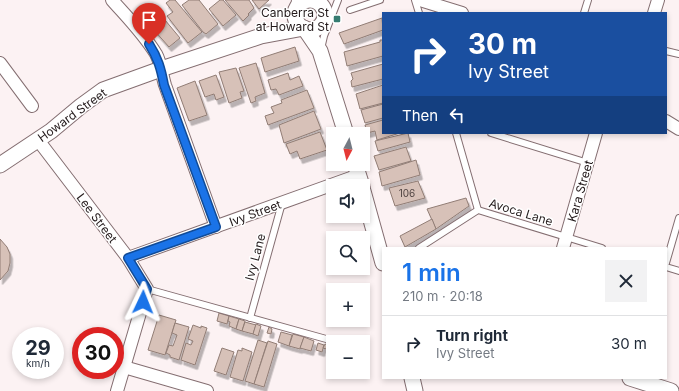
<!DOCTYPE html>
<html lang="en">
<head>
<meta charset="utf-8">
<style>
  :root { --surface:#fff; --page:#f2f2f3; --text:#1f2937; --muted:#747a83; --line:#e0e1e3; --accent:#1a73e8 }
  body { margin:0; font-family:Inter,sans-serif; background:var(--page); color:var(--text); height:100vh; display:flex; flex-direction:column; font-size:15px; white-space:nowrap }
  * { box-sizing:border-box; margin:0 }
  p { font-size:13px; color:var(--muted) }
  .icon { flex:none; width:22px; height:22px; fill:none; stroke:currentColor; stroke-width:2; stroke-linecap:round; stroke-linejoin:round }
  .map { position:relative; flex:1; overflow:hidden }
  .side { position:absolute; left:382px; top:247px; width:285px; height:132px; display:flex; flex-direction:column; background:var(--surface); border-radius:0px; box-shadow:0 2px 6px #0003 }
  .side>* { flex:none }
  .banner { position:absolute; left:382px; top:12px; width:285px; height:122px; border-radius:0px; box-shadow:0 2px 6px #0003; background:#1a4fa0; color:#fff; overflow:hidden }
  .needle { width:26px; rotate:187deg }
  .fabs { position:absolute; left:326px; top:127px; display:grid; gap:8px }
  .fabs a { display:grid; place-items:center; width:44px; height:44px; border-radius:0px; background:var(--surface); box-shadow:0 2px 6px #0003; font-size:20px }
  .speed { position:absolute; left:12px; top:327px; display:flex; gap:8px; font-size:20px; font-weight:700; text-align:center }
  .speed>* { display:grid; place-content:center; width:52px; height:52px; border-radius:50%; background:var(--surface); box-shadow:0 2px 6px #0003; line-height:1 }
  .speed small { font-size:10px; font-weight:400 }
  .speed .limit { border:6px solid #d22; background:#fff; color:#111 }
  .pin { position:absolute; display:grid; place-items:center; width:34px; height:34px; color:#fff; margin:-41px -17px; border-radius:50% 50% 50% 0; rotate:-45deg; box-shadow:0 0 4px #0007 }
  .pin .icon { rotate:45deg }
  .me { position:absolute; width:44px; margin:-22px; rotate:2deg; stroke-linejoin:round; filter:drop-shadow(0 0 3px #0008) }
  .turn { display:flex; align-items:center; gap:14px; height:84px; padding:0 20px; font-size:18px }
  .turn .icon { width:52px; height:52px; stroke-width:2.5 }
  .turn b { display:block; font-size:28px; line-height:34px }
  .then { display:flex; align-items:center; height:38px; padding:0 20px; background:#0003; gap:8px; font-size:15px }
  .round { display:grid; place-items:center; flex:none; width:42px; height:42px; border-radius:0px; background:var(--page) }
  .summary { display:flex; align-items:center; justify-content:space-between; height:68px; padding:0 20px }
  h1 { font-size:24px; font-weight:600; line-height:30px; color:var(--accent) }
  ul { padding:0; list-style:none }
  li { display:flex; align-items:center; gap:12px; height:56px; padding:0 20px; border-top:1px solid var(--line) }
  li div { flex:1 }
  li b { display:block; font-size:15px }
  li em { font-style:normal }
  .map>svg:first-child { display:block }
</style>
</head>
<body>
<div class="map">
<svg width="679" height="391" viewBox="0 0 679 391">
  <defs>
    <filter id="shadow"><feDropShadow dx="2.5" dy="4.5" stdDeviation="0" flood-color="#0004"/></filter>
  </defs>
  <rect width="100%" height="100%" fill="#fcf2f3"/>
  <!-- building -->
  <g fill="#d7c1b8" stroke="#917d75" filter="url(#shadow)">
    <polygon points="170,0 175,0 202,32 188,43 167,16 173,12 166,3"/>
    <polygon points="189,0 199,0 218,24 206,34 203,32 182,5"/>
    <polygon points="220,0 223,0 236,15 223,26 209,9"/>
    <polygon points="225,0 249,0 254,8 248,14 249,15 243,21"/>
    <polygon points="252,0 269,0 259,9"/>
    <polygon points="155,8 180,38 169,47 153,29 155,27 146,16"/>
    <polygon points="382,18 383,30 344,44 339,33"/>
    <polygon points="380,40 383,40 383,56 347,66 344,52 380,42"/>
    <polygon points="295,47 299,61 265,72 261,58"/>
    <polygon points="256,63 265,93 255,97 256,101 251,103 239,68"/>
    <polygon points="383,64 383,79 352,87 351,81 353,79 351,73"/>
    <polygon points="236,68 244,91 240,92 242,98 229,103 219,72"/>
    <polygon points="288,73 290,80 299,76 303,86 279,95 276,89 271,90 268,80"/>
    <polygon points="216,75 224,97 216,100 214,94 205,97 199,81"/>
    <polygon points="195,81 207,115 189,121 177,88"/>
    <polygon points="383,85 383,103 360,109 356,94"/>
    <polygon points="307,90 314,108 268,125 265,116 274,113 271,107 282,103 281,100"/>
    <polygon points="383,104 383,118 365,123 361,110"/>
    <polygon points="314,111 321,129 284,143 279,125"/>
    <polygon points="383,120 383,133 400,133 377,140 375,131 367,133 365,125"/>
    <polygon points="320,132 327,150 300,159 297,151 290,154 286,144"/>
    <polygon points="408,133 410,142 378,151 375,141"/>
    <polygon points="406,147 411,161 379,170 374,156"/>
    <polygon points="416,160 420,175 382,186 379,172"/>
    <polygon points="418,181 425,198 395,206 389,188"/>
    <polygon points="466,198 469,206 436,229 427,209"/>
    <polygon points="432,219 436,229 405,247 400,236"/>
    <polygon points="0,239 7,247 10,254 10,263 8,271 0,280"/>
    <polygon points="219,313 229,316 227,324 217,321"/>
    <polygon points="159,315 176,320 165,355 148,350"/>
    <polygon points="229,316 239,319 236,329 229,326 230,322 228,321"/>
    <polygon points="239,319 245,321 242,331 236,329"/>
    <polygon points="245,322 256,325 253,334 242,331"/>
    <polygon points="175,323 189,327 179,360 170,357 170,355 166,353 169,345 173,346 177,335 172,333"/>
    <polygon points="256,324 261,326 258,336 253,334"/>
    <polygon points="193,325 201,328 201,326 207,328 195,365 181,360 186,343 191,345 193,341 188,339"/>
    <polygon points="269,327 272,329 271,334 267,333"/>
    <polygon points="281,332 292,335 289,346 278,342"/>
    <polygon points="293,334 304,337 300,349 289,346"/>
    <polygon points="304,337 314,341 311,351 300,348"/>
    <polygon points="258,340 267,343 254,384 245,381"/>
    <polygon points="268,341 277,344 264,387 254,384"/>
    <polygon points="318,343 324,345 322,352 316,350"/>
    <polygon points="325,344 333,347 333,351 323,348"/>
    <polygon points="222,348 234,352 226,375 214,371"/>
    <polygon points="242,348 252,352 243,381 230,377 238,350 242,351"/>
  </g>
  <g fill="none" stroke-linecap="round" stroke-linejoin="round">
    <defs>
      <g id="service">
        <polyline points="415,0 419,13"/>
        <polyline points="350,10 380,0"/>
        <polyline points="584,13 588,0"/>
        <polyline points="321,49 324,36 338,0"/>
        <polyline points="666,51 679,54"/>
        <polyline points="456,133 478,210"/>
        <polyline points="491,133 588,163"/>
        <polyline points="419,248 478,210 602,248"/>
        <polyline points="666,263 679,218"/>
        <polyline points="666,267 679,271"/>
        <polyline points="147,289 337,342"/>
        <polyline points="250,318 282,203"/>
      </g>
      <g id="minor">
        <path d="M 112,0 C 127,17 144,34 156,54 C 161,63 162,75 165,85 L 216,227"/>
        <polyline points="420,0 462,13"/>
        <polyline points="297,8 298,0"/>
        <polyline points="654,13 658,0"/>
        <polyline points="0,63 32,106"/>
        <polyline points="666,121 679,129"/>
        <polyline points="38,140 128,258 147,289 117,391"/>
        <polyline points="563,248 596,133"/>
        <polyline points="128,258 359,175"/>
        <polyline points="124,367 207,391"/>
      </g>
      <g id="tertiary">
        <circle cx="310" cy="15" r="15"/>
        <polyline points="305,29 320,51 346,134"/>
        <polyline points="355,164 362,186"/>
        <polyline points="0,165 51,131 81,106 103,90 161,69 261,36 304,28"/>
        <polyline points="363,191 383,263"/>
        <polyline points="412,378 415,391"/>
        <polyline points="630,378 671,391"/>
      </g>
    </defs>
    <!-- service casing -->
    <use href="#service" stroke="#846e71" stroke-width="8"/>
    <!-- minor casing -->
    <use href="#minor" stroke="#846e71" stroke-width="14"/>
    <!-- tertiary casing -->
    <use href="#tertiary" stroke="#846e71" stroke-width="17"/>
    <!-- service -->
    <use href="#service" stroke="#fff" stroke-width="6"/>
    <!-- minor -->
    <use href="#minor" stroke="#fff" stroke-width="12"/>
    <!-- tertiary -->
    <use href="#tertiary" stroke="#fff" stroke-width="15"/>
  </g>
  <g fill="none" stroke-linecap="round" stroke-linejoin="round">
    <defs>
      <path id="route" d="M 143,302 L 147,289 L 128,258 L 216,227 L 164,85 C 161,69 158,58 149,44"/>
    </defs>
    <!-- route casing -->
    <use href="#route" stroke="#114b97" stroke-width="10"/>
    <!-- route -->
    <use href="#route" stroke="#1a73e8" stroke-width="7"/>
  </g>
  <!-- markers -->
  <rect fill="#367c71" stroke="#fff" stroke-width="1.5" x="333" y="15" width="8" height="8" rx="2"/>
  <g text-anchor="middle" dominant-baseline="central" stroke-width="3" stroke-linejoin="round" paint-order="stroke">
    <!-- number labels -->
    <g font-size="10" fill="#504442">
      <text x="407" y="193">106</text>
    </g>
    <!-- poi labels -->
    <g font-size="12" fill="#231a1b" stroke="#fff" text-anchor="end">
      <text x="329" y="12">Canberra St<tspan x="329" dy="14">at Howard St</tspan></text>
    </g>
    <!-- street labels -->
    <g font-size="12" fill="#231a1b" stroke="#fff">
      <text transform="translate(72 115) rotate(-36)">Howard Street</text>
      <text transform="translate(580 191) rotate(-74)">Kara Street</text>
      <text transform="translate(521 212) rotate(17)">Avoca Lane</text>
      <text transform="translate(255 213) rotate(-20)">Ivy Street</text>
      <text transform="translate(97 218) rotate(53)">Lee Street</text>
      <text transform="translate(255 257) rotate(-75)">Ivy Lane</text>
    </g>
  </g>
</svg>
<div class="fabs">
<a><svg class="needle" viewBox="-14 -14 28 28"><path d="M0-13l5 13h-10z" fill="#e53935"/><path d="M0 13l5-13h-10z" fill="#747a83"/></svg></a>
<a><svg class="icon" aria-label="sound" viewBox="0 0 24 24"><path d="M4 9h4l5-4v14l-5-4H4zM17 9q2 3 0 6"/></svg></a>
<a><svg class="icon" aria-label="search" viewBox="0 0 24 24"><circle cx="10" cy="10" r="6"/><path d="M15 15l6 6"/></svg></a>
<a>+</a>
<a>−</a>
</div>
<div class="speed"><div>29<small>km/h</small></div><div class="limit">30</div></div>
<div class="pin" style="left:149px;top:44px;background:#d93025"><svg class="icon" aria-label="arrive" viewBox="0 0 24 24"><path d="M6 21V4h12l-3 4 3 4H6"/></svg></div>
<svg class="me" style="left:143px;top:302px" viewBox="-20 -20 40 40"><path d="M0-17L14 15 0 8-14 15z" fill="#1a73e8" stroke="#fff" stroke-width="4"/></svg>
<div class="banner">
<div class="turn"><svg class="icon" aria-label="right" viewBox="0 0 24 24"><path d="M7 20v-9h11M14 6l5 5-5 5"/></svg><div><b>30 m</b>Ivy Street</div></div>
<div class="then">Then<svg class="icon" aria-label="left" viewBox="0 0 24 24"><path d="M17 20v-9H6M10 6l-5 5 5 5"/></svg></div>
</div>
<section class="side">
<div class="summary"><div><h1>1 min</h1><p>210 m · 20:18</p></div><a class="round"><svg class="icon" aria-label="close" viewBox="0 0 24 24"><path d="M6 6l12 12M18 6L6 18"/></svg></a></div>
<ul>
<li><svg class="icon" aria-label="right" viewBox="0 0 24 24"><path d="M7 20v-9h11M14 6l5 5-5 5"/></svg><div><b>Turn right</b><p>Ivy Street</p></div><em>30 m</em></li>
</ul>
</section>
</div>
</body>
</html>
